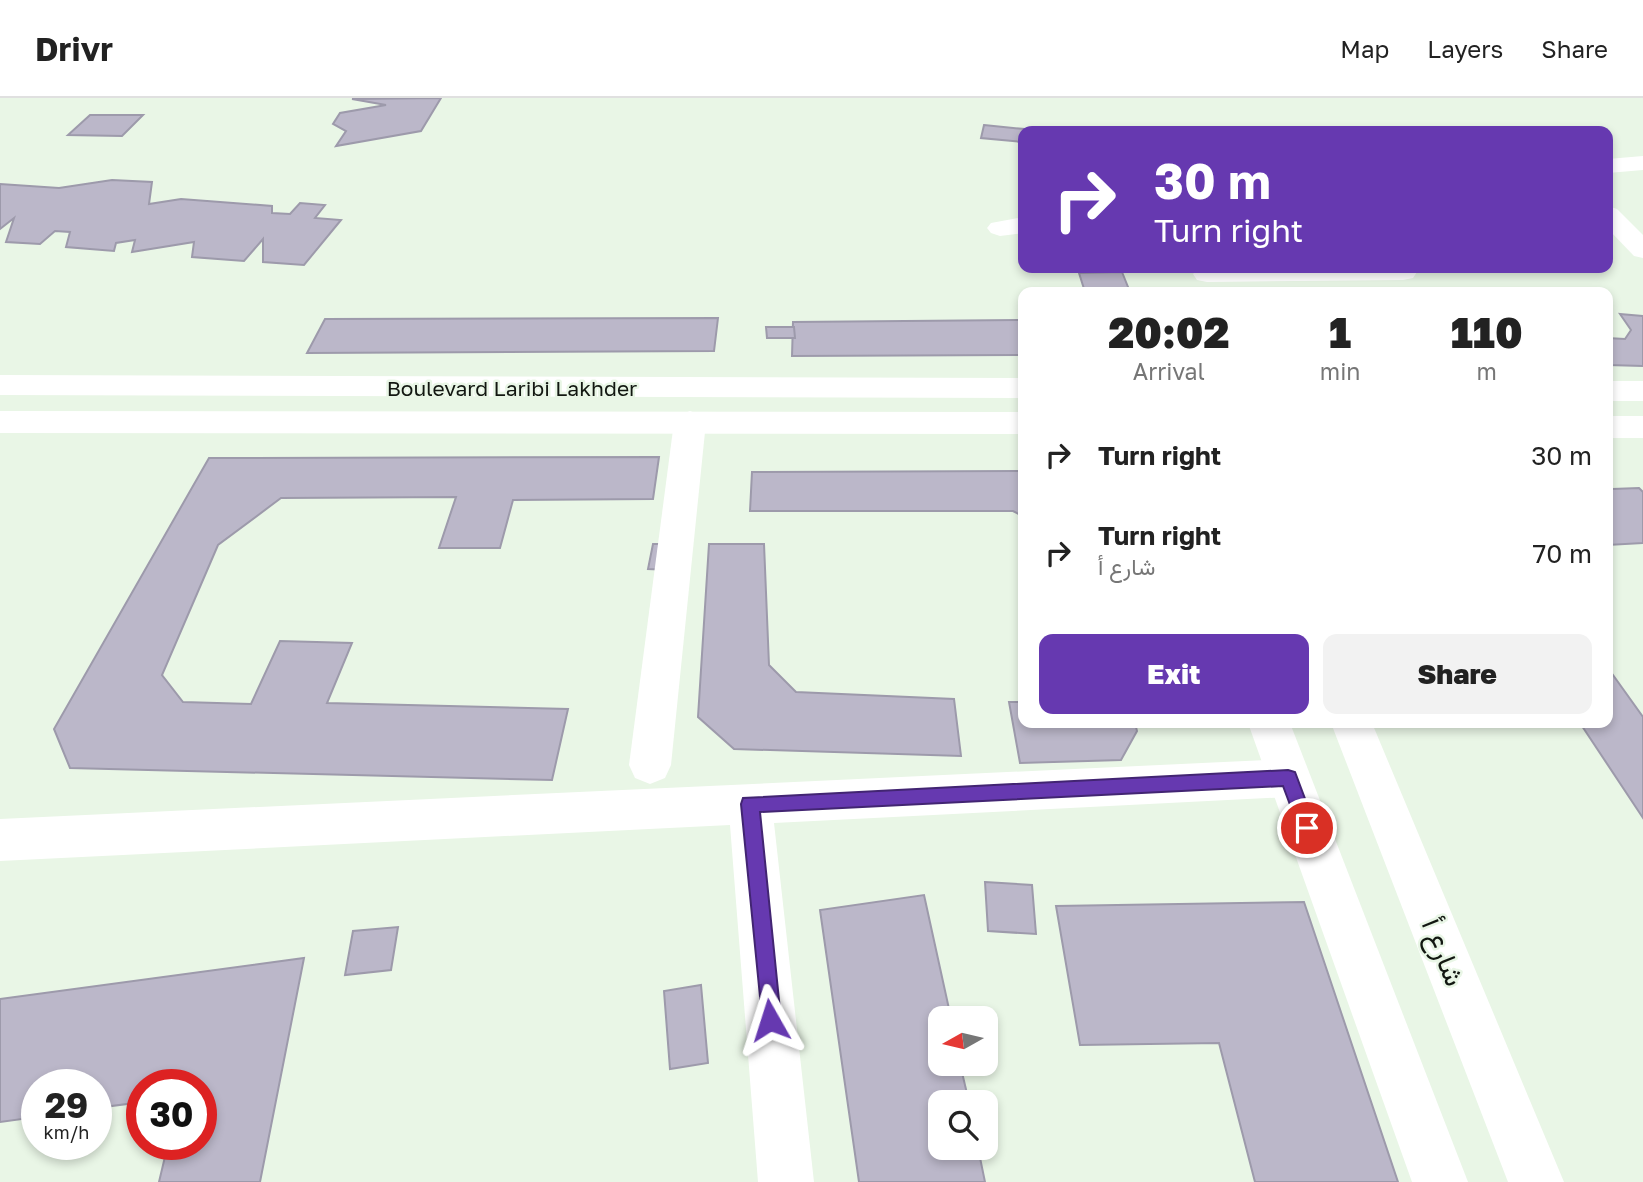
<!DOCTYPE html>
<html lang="en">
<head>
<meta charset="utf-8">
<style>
  :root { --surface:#fff; --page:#f2f2f2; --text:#222; --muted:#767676; --line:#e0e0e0; --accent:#6639b0 }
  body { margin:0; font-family:"Golos Text",Vazirmatn,sans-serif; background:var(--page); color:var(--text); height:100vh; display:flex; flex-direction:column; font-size:26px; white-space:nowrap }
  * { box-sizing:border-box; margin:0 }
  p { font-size:23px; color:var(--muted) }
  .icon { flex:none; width:38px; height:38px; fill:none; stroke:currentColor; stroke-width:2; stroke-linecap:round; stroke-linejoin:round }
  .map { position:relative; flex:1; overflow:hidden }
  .drawer { position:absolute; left:1018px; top:189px; width:595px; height:441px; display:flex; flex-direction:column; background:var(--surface); border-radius:14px; box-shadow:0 4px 10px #0003 }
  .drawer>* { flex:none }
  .banner { position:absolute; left:1018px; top:28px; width:595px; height:147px; border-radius:14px; box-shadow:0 4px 10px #0003; background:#6639b0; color:#fff; overflow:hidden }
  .needle { width:46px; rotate:262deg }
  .buttons { position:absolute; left:928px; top:908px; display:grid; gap:14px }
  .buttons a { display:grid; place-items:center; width:70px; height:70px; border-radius:14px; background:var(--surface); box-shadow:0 4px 10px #0003; font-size:35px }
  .speed { position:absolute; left:21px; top:971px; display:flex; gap:14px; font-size:35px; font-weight:700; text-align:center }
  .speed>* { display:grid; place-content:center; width:91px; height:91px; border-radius:50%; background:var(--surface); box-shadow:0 4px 10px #0003; line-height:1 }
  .speed small { font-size:18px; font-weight:400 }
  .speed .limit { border:10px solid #d22; background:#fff; color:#111 }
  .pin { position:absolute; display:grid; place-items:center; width:60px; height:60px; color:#fff; margin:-30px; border:4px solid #fff; border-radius:50%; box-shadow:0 2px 7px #0007 }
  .me { position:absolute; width:77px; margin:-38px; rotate:354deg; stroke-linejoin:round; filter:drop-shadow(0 0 5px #0008) }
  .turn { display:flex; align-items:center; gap:24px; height:147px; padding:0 21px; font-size:32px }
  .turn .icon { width:91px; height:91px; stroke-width:2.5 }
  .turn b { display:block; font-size:49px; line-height:60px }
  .eta { display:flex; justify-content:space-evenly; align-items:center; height:119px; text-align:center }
  .eta b { font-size:42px; font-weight:800; line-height:49px }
  .cta { display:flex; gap:14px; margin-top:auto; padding:14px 21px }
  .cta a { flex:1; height:80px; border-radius:14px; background:var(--accent); color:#fff; font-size:28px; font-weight:800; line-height:80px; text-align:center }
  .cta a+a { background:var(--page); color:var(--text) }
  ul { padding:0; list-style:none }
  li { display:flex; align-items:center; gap:21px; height:98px; padding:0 21px }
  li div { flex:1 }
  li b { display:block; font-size:26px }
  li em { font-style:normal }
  header { display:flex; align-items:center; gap:42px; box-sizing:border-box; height:98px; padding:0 35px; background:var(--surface); border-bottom:2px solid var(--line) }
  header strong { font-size:33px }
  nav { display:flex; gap:38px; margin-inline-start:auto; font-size:24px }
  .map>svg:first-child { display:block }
</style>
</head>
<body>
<header>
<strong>Drivr</strong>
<nav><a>Map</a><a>Layers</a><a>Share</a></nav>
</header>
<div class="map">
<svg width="1643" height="1084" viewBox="0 0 1643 1084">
  <rect width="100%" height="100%" fill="#e9f6e6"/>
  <!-- building -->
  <g fill="#bbb7c9" stroke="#9d9aab" stroke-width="2">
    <polygon points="441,0 421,33 336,48 346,33 333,26 340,15 386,7 352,1"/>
    <polygon points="90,17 143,17 122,38 68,37"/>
    <polygon points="984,27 1024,31 1022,44 981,40"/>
    <polygon points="112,82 152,84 149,106 181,101 272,108 272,115 290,116 300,105 325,107 315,120 341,122 304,167 263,164 263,141 244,163 192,159 194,144 132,154 135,142 116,145 114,153 66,149 70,134 55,133 40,146 6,144 14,120 0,131 0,86 59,90"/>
    <polygon points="1122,174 1130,194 1085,194 1079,175"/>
    <polygon points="1620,216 1643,218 1643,268 1608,267 1608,240 1625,241 1631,232"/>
    <polygon points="718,220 714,253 307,255 325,221"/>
    <polygon points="1024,222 1024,257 792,258 793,224"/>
    <polygon points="766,229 794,229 795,240 767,240"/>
    <polygon points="659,359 653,401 513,402 500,450 439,450 456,399 281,400 218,447 162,577 183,604 251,606 280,543 352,545 327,605 568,611 552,682 70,670 54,631 209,360"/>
    <polygon points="1024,373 1024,419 1013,413 750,413 752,374"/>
    <polygon points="1608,387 1612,391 1639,390 1643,394 1643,445 1608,447"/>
    <polygon points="653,446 675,446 670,472 648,471"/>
    <polygon points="709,446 764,446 769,567 796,594 954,601 961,658 734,651 698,619"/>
    <polygon points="1608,570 1643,619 1643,720 1580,625 1608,625"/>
    <polygon points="1009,604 1024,604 1024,625 1135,625 1137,633 1121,662 1020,665"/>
    <polygon points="985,784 1032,787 1036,836 988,833"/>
    <polygon points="924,797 951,920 940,920 940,966 960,966 969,1004 940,1004 940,1050 978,1050 985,1084 859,1084 820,812"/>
    <polygon points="1304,804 1398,1084 1255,1084 1219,945 1080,947 1056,808"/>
    <polygon points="398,829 391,872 345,877 353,833"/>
    <polygon points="304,860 260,1084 159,1084 168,1046 201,1046 201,987 142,987 142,1004 96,1010 96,987 37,987 37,1019 0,1024 0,901"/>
    <polygon points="701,887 708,965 670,971 664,893"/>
  </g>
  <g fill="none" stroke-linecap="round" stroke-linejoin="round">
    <!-- minor -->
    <g fill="#fff" fill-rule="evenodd">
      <polygon points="1643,58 1643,72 1608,75 1608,61"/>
      <polygon points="1608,108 1617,111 1643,137 1643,160 1634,158 1608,131"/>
      <polygon points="1024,119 1024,135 1000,138 991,135 987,130 991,125"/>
      <polygon points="1199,170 1414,170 1417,174 1413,180 1403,182 1207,184 1197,182 1193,176"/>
      <polygon points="690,313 701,317 706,324 671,667 665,680 650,686 635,680 629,667 674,324 679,317"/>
      <polygon points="1288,661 1303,666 1309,680 1303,694 1288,699 774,725 814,1084 758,1084 730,727 0,763 0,721"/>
    </g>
    <!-- tertiary -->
    <g fill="#fff" fill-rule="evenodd">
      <polygon points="1248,625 1290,625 1468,1084 1412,1084"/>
      <polygon points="1331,625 1372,625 1564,1084 1508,1084"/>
    </g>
    <!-- primary -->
    <g fill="#fff" fill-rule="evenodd">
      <polygon points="0,277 1024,280 1024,300 0,297"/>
      <rect x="1608" y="283" width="35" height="20"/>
      <polygon points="0,313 1024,314 1024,336 0,335"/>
      <rect x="1608" y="318" width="35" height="22"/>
    </g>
  </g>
  <!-- route -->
  <polygon fill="#6639b0" stroke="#422572" stroke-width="2" points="1288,672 1295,674 1316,730 1314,736 1307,739 1301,736 1283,688 760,714 781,922 778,929 770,932 763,929 741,706 743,700"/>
  <g text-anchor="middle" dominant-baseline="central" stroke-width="5" stroke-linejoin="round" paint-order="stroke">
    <!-- far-street labels -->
    <g font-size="21" fill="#121711" stroke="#e9f6e6">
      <text x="512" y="290">Boulevard Laribi Lakhder</text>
    </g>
    <!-- near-street labels -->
    <g font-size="28" fill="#121711" stroke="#e9f6e6">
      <text transform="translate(1444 854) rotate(68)">شارع أ</text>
    </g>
  </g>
</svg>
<div class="buttons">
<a><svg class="needle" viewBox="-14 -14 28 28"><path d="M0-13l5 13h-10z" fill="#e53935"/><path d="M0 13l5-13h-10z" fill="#767676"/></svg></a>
<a><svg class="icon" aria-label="search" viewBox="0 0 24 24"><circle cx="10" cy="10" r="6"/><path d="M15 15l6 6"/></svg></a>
</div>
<div class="speed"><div>29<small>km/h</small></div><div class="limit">30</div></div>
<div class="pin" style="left:1307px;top:730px;background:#d93025"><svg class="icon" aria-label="arrive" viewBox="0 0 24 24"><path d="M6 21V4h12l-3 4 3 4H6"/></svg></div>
<svg class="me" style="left:770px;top:922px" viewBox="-20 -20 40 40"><path d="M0-17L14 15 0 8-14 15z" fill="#6639b0" stroke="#fff" stroke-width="4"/></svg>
<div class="banner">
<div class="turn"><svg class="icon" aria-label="right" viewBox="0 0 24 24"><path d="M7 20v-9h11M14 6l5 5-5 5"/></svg><div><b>30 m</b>Turn right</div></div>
</div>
<section class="drawer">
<div class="eta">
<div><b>20:02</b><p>Arrival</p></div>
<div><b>1</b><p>min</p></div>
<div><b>110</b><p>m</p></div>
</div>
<ul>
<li><svg class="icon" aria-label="right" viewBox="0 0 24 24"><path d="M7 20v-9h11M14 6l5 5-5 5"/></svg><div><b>Turn right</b></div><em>30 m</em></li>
<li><svg class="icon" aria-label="right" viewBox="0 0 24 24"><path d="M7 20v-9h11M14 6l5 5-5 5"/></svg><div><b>Turn right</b><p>شارع أ</p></div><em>70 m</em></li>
</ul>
<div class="cta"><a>Exit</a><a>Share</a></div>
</section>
</div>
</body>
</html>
